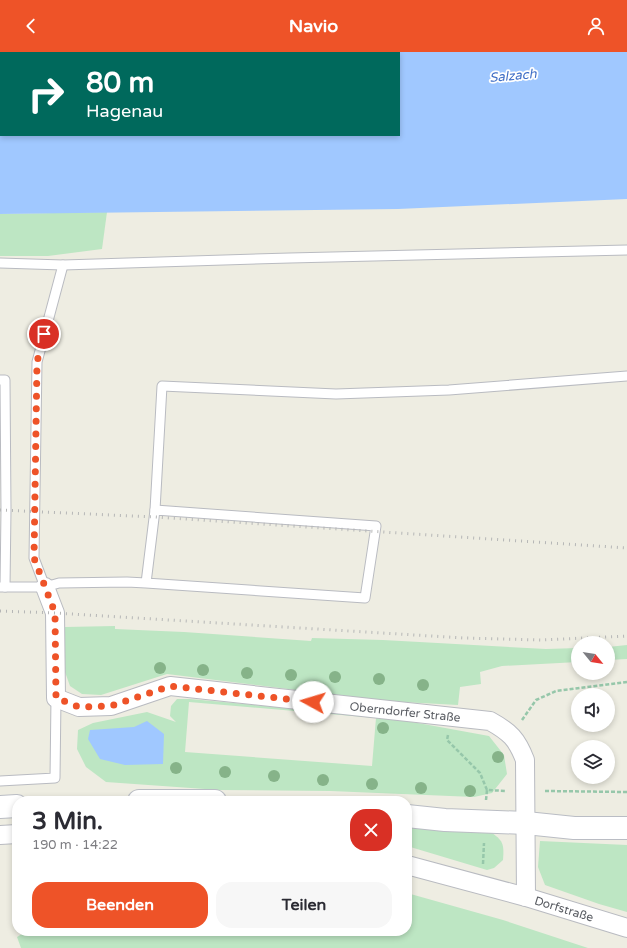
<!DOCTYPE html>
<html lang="de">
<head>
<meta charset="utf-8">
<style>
  :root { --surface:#fff; --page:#f7f7f7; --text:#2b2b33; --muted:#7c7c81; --accent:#ee5328 }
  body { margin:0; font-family:"Varela Round",sans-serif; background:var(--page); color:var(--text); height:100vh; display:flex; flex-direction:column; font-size:15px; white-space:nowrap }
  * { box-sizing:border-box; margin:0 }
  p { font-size:13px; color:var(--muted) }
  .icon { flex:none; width:22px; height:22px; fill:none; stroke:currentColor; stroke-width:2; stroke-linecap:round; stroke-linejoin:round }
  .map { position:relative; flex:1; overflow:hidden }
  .side { position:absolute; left:12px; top:744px; width:400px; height:140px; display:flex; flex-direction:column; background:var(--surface); border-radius:16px; box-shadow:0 2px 6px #0003 }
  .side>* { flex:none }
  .top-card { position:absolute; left:0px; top:0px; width:400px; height:84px; box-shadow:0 2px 6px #0003; background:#00695c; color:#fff; overflow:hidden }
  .needle { width:26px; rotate:120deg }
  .fabs { position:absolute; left:571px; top:584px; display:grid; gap:8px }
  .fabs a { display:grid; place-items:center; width:44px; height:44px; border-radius:50%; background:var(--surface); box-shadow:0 2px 6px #0003; font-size:20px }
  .pin { position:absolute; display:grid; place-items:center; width:34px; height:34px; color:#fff; margin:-17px; border:2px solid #fff; border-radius:50%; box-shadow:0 1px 4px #0007 }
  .me { position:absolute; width:44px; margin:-22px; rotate:276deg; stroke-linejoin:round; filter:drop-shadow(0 0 3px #0008) }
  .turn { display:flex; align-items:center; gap:14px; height:84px; padding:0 20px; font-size:18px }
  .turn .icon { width:52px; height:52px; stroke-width:2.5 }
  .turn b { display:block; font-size:28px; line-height:34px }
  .round { display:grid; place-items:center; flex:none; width:42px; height:42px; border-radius:16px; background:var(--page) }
  .headline { display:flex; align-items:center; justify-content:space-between; height:68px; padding:0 20px }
  h1 { font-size:24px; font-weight:700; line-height:30px }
  .action { display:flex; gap:8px; margin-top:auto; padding:8px 20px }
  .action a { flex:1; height:46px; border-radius:16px; background:var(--accent); color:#fff; font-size:16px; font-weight:700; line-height:46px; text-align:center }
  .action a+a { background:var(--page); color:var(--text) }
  header { display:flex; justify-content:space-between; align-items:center; height:52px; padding:0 20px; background:var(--accent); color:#fff; font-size:18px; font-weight:700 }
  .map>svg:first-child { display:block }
</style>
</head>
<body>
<header><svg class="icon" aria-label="back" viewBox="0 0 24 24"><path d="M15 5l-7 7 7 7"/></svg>Navio<svg class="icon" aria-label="person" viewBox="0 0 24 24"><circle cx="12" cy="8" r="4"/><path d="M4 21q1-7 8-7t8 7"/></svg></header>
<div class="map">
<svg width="627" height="896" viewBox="0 0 627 896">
  <rect width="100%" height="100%" fill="#eeede2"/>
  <!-- green -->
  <g fill="#bde6c3" fill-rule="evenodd">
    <polygon points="107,160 102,197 48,204 0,204 0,162"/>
    <polygon points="115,574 115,577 184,580 311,589 312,586 383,588 546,597 578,596 578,610 502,614 480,620 481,632 460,635 458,653 384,649 167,622 101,643 82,642 70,634 65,620 65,575"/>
    <polygon points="627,593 627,607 608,608 608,595"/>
    <path d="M 177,647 L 190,647 L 385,665 L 489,684 L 504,703 L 507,722 L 492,741 L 474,745 L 330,739 L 219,738 L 106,730 L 86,715 L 77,697 L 78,678 L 93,671 L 147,660 L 176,670 L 170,664 L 171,654 ZM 189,650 L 376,666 L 372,714 L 185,700 Z"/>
    <path d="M 407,776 L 492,781 C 504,789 504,794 503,808 L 494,816 L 487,818 L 407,794 Z"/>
    <polygon points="540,789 627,793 627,860 599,852 545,833 538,815"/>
    <polygon points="407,841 503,868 588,896 21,896 17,885 27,879 407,879"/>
  </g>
  <!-- water -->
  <g fill="#a0c8ff" fill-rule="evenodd">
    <path d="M 0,0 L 627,0 L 627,147 L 398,157 L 0,162 ZM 1,1 L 399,1 L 399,83 L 1,83 Z"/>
    <polygon points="147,669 164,682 163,712 125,713 100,707 88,687 90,678 134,675"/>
  </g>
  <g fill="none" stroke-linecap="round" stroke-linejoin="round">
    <defs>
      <g id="service">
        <polyline points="0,211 63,213 290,206 627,198"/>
        <polyline points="0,328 5,328 6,458 5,535"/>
        <polyline points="155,458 162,334 336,342 449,338 627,324"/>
        <polyline points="0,535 45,535 59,531 127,530 146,531 365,546 376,474 155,458 146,531"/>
        <polyline points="45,535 34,506 37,310 63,213"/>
        <polyline points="0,729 55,726 56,646"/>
      </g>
      <g id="minor">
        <path d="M 45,535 L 55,561 L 56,646 L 79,655 L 111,654 L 170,634 L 490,669 C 510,680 517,687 525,708 L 526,845"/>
        <polyline points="0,783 17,782"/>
        <polyline points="407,813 526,845 627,876"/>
      </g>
      <g id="secondary">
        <polyline points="139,749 215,749"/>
        <polyline points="0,755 17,754"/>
        <polyline points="407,764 445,768 526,771 574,776 627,776"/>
      </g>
    </defs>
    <!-- service casing -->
    <use href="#service" stroke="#b9bbc1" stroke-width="11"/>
    <!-- minor casing -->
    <use href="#minor" stroke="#b9bbc1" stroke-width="20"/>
    <!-- secondary casing -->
    <use href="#secondary" stroke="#babdc4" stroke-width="24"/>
    <!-- path -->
    <g stroke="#96c7aa" stroke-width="2.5" stroke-dasharray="4 2" stroke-linecap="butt">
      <polyline points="522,668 536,648 556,639 627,630"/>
      <polyline points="448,683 447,688 480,721 487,738 506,739"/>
      <polyline points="545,739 627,740"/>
      <polyline points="486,748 487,738"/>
      <polyline points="483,812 484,791"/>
    </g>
    <!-- service -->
    <use href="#service" stroke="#fff" stroke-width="9"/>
    <!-- minor -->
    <use href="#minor" stroke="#fff" stroke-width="18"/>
    <!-- secondary -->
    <use href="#secondary" stroke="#fff" stroke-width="22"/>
    <!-- rail -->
    <g stroke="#b5b6b6" stroke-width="3" stroke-dasharray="1 5" stroke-linecap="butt">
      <polyline points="0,458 155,465 627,496"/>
      <polyline points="0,559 55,561 464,586 541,588 627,584"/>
    </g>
  </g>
  <!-- trees -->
  <g fill="#86b389">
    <circle cx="160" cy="616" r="6"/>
    <circle cx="203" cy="618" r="6"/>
    <circle cx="247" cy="621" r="6"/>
    <circle cx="291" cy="623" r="6"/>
    <circle cx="335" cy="625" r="6"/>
    <circle cx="379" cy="627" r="6"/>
    <circle cx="423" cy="633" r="6"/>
    <circle cx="383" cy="676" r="6"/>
    <circle cx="498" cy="705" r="6"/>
    <circle cx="176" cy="716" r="6"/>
    <circle cx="225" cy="720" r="6"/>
    <circle cx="274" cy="724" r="6"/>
    <circle cx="323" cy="728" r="6"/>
    <circle cx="372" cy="732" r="6"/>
    <circle cx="421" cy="736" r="6"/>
    <circle cx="470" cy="739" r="6"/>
  </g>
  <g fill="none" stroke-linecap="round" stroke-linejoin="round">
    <!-- route -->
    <polyline stroke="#ee5328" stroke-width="7" stroke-dasharray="0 12.6" points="44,282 37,310 34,506 55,561 56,646 79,655 111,654 170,634 313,650"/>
  </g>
  <g text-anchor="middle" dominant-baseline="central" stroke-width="3.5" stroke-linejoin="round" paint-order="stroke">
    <!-- street labels -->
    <g font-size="12" fill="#5a5d63" stroke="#fff">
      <text transform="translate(405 660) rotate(6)">Oberndorfer Straße</text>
      <text transform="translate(564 857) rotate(17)">Dorfstraße</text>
    </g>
    <!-- water labels -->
    <g font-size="13" font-style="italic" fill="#3f6ec6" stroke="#fff">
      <text transform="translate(513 24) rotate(-5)">Salzach</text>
    </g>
  </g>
</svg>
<div class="fabs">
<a><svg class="needle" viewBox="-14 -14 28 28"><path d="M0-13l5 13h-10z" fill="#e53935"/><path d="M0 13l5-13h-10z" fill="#7c7c81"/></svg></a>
<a><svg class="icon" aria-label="sound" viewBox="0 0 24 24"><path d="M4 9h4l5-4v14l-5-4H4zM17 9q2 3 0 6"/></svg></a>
<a><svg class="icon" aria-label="layers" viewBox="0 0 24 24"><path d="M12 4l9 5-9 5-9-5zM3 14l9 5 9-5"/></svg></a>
</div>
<div class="pin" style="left:44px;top:282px;background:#d93025"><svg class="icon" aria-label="arrive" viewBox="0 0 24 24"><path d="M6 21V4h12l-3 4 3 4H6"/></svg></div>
<svg class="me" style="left:313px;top:650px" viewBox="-20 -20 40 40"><circle r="19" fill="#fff"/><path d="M0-13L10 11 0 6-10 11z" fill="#ee5328"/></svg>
<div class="top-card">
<div class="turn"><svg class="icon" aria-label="right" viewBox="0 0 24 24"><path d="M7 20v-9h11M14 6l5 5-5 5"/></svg><div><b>80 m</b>Hagenau</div></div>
</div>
<section class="side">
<div class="headline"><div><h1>3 Min.</h1><p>190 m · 14:22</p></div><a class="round" style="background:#d93025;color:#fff"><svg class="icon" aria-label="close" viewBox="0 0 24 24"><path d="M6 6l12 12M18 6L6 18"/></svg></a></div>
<div class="action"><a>Beenden</a><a>Teilen</a></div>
</section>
</div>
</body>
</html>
